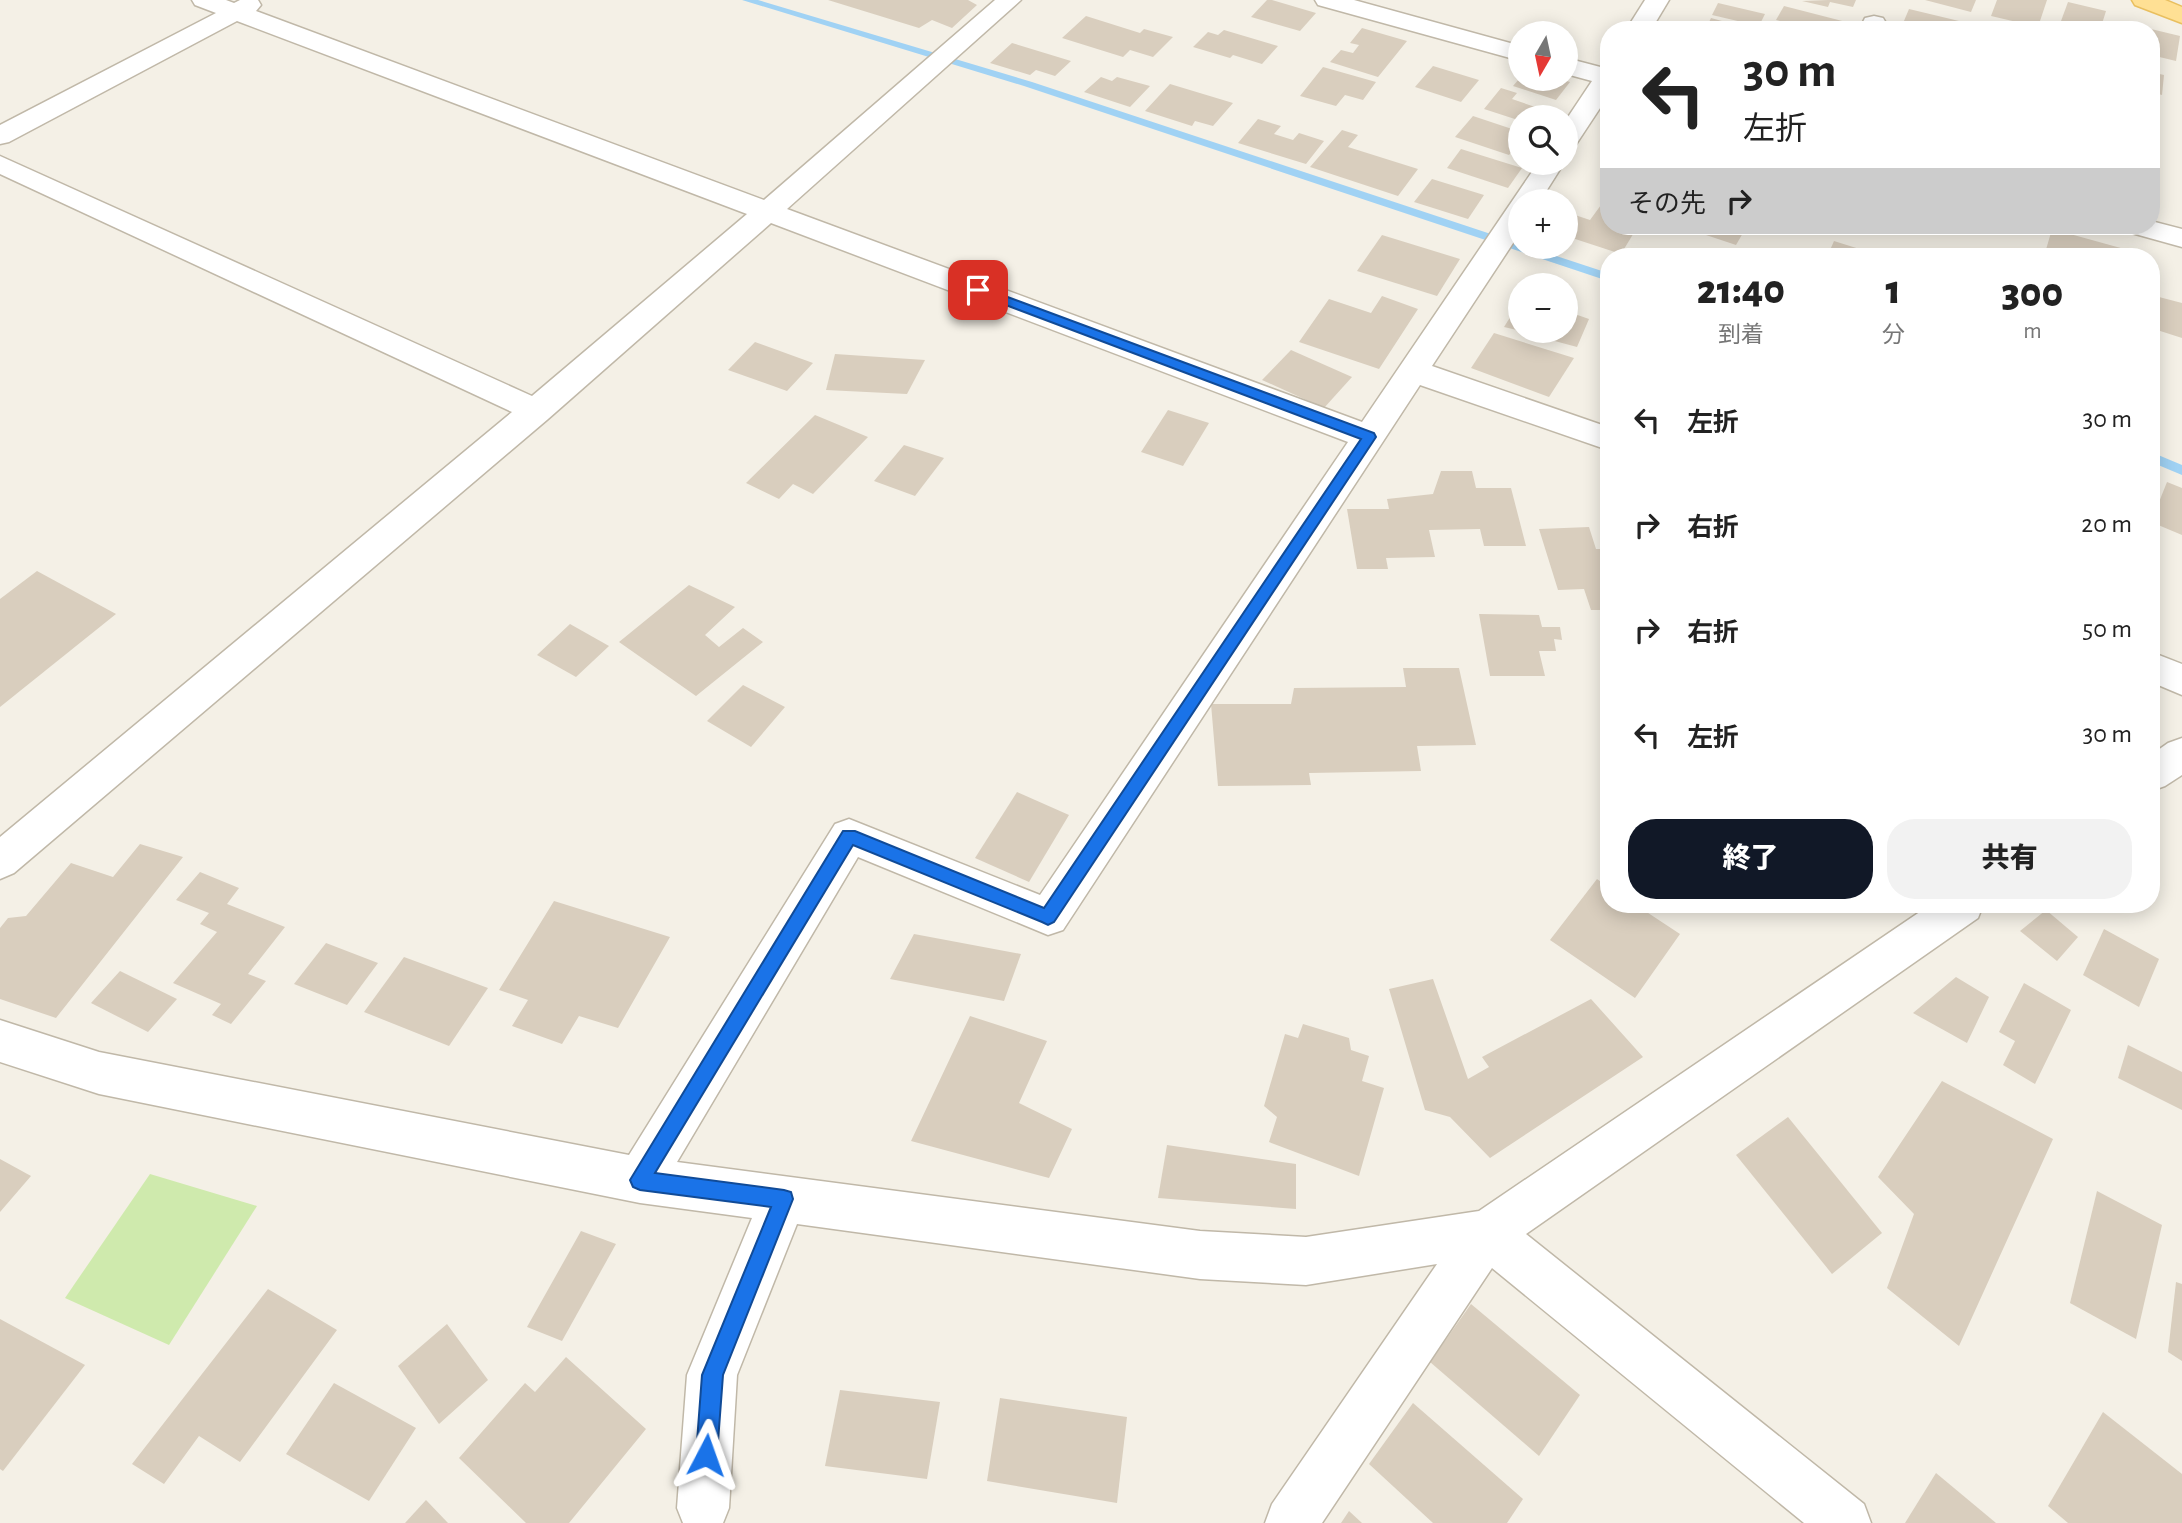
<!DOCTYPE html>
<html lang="ja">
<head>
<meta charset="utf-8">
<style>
  :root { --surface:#fff; --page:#f2f2f2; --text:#222; --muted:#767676; --accent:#111827 }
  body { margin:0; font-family:"Alegreya Sans","Noto Sans JP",sans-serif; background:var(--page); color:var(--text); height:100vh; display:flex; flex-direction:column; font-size:26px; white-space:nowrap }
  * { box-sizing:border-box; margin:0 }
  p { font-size:23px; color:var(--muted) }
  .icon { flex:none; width:38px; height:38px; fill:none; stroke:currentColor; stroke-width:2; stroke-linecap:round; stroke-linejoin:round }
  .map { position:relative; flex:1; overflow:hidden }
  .side { position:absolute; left:1600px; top:248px; width:560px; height:665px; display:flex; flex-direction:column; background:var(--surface); border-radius:28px; box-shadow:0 4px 18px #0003 }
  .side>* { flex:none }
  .top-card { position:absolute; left:1600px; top:21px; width:560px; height:214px; border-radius:28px; box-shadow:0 4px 18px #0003; background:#fff; color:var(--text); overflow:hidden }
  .needle { width:46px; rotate:189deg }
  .tools { position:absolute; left:1508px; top:21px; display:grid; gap:14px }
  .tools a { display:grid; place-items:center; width:70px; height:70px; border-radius:50%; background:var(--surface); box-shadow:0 4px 18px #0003; font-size:35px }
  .pin { position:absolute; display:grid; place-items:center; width:60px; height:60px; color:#fff; margin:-30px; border-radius:14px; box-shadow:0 4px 10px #0006 }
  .me { position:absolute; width:77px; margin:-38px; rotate:4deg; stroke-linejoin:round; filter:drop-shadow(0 0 5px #0008) }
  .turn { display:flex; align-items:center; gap:24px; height:147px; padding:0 28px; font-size:32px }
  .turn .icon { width:91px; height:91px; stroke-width:2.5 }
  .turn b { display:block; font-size:49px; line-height:60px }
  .then { display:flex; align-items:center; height:66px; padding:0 28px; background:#0003; gap:14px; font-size:26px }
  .eta { display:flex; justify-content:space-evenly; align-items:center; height:119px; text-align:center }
  .eta b { font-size:42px; font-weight:800; line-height:49px }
  .cta { display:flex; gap:14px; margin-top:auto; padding:14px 28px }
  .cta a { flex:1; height:80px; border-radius:28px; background:var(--accent); color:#fff; font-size:28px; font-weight:800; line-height:80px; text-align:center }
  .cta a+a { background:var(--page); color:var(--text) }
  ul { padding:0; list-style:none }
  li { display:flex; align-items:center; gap:21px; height:105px; padding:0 28px }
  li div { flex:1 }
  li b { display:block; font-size:26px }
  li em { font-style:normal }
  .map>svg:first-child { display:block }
</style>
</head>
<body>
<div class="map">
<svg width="2182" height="1523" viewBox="0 0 2182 1523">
  <rect width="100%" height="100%" fill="#f4f0e6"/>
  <!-- green -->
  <polygon fill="#cfeaad" points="150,1174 257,1206 169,1345 65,1298"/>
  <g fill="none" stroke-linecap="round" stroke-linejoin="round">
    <!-- stream -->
    <g fill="#a0d2f4" fill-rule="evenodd">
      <polygon points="742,0 758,0 1032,82 1521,244 1521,247 1529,247 1608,273 1608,281 1024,86"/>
      <polygon points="2151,452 2182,465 2182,475 2151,462"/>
    </g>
  </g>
  <!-- building -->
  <g fill="#d9cebe">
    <polygon points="828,0 968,0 977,5 952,28 932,20 919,28"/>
    <polygon points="1267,0 1272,0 1316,13 1300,31 1251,17"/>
    <polygon points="1828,0 1856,0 1853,7 1830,2 1828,7 1802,1"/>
    <polygon points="1925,0 1976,0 1971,12"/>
    <polygon points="1997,0 2047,0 2038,27 1991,16"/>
    <polygon points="2068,2 2106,11 2100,30 2061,21"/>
    <polygon points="1718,3 1765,14 1759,26 1712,15"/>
    <polygon points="1784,6 1850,23 1846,30 1814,30 1776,20"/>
    <polygon points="1909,9 1959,21 1956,30 1901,28"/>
    <polygon points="1086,16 1140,33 1144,29 1173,37 1153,57 1130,50 1123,57 1062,38"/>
    <polygon points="1711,18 1751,29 1751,30 1705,30"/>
    <polygon points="1362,28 1407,41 1378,77 1330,62 1341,50 1353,53 1359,45 1350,43"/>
    <polygon points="2151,29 2180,36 2176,61 2151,55"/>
    <polygon points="1224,30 1278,46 1262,64 1233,55 1230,58 1193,47 1208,32 1218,35"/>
    <polygon points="1012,43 1071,61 1055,76 1036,70 1030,75 990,63"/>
    <polygon points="1433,66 1479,80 1461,102 1415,87"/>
    <polygon points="1323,67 1376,82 1363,100 1345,95 1336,106 1300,96"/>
    <polygon points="2151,72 2164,75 2162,95 2151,92"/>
    <polygon points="1101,77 1112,81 1117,77 1150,86 1130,107 1084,92"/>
    <polygon points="1519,79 1560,79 1570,82 1556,100 1513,86"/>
    <polygon points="1170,84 1233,103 1213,126 1195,121 1192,126 1145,111"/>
    <polygon points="1501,88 1517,93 1512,99 1541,109 1534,117 1521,117 1521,121 1484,109"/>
    <polygon points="1473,116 1521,132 1521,140 1509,155 1455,137"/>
    <polygon points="1258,119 1281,126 1274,134 1293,140 1299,133 1324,141 1306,164 1238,143"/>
    <polygon points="1342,130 1358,135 1348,147 1418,169 1398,196 1310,167"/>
    <polygon points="1461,149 1522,168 1508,188 1447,168"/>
    <polygon points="1432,179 1484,195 1468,219 1414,202"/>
    <polygon points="1601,205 1608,207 1608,226 1638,226 1621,254 1566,236 1566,212 1590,220"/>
    <polygon points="1679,226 1747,226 1736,245"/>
    <polygon points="1860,226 1889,226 1884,234"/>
    <polygon points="2052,229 2128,250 2126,257 2059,257 2045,253"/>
    <polygon points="1382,235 1460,259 1437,296 1357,271"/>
    <polygon points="1834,241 1885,257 1827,257"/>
    <polygon points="1382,296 1418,309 1379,369 1299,342 1329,299 1371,313"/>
    <polygon points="2159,297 2182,303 2182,338 2154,329"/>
    <polygon points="1521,300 1521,331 1504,327"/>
    <polygon points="1566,311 1589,319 1577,347 1521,332 1566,331"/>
    <polygon points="1494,333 1574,358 1549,397 1471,368"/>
    <polygon points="755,342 813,363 787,391 728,370"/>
    <polygon points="1291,350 1352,377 1324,408 1262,380"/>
    <polygon points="835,354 925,360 907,394 826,390"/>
    <polygon points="1168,410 1209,423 1183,466 1141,452"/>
    <polygon points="815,415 868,437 813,494 793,484 779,499 746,483"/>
    <polygon points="904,445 944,458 915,496 874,481"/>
    <polygon points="1441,471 1472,471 1476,488 1511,488 1526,546 1484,546 1480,529 1429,530 1435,557 1386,558 1388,569 1357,569 1347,509 1389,509 1387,499 1433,494"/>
    <polygon points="2167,482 2182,488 2182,535 2151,522"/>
    <polygon points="1589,527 1596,549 1608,549 1608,610 1591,610 1584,589 1558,590 1539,529"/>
    <polygon points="37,571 116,614 0,707 0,599"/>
    <polygon points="689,585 735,607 705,635 719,647 743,628 763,642 696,696 619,642"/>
    <polygon points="1479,614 1539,615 1542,627 1560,627 1562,640 1554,639 1556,651 1539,651 1545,676 1490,676"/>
    <polygon points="570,624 609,646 576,677 537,655"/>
    <polygon points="1403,668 1459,668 1476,745 1417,746 1421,771 1309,773 1311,785 1218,786 1211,704 1291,704 1294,688 1406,687"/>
    <polygon points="743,685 785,707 751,747 707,721"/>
    <polygon points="1017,792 1069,815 1029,882 975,858"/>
    <polygon points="140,844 183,857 56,1018 0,999 0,928 8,918 26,916 71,863 113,877"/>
    <polygon points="200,872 239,888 227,904 285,927 248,974 266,981 231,1024 212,1015 221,1004 173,983 217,932 200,924 209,913 176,900"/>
    <polygon points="1597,879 1608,887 1608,905 1636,905 1680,934 1635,998 1550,940"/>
    <polygon points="554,901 670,937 618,1028 579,1016 562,1044 512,1026 528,1000 499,990"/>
    <polygon points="2046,910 2078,937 2057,961 2020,931"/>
    <polygon points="2104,929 2159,959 2139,1007 2083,975"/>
    <polygon points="914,934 1021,954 1004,1001 890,979"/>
    <polygon points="326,943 378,963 347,1005 294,984"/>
    <polygon points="404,957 488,988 449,1046 364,1012"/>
    <polygon points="120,971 177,999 148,1032 91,1003"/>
    <polygon points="1956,977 1989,997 1967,1043 1913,1013"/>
    <polygon points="1433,979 1468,1079 1489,1067 1482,1057 1591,999 1643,1057 1490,1158 1450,1117 1425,1110 1389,989"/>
    <polygon points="2024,983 2071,1010 2035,1084 2003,1065 2015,1041 1999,1032"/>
    <polygon points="970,1016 1047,1041 1019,1103 1072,1129 1049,1178 911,1141"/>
    <polygon points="1303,1024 1349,1038 1351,1050 1369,1056 1362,1081 1384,1088 1359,1176 1269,1142 1277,1117 1264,1106 1285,1034 1298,1038"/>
    <polygon points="2128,1045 2182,1072 2182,1110 2118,1078"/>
    <polygon points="1942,1081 2053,1139 1959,1346 1887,1288 1914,1214 1878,1177"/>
    <polygon points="1788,1117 1882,1233 1832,1274 1736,1155"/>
    <polygon points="1167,1145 1296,1164 1296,1209 1158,1198"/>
    <polygon points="0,1159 31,1176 0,1212"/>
    <polygon points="2097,1191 2162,1225 2136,1339 2070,1303"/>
    <polygon points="581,1231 616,1244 562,1341 527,1327"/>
    <polygon points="2176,1282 2182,1284 2182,1361 2168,1352"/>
    <polygon points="268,1289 337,1330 240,1462 199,1436 164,1484 132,1464"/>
    <polygon points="1471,1304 1580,1395 1539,1456 1430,1362"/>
    <polygon points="0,1319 85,1365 3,1471 0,1469"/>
    <polygon points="447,1324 488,1380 439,1424 398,1366"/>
    <polygon points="566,1357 646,1429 569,1523 526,1523 459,1458 525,1383 535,1392"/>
    <polygon points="334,1383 416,1428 369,1501 286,1454"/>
    <polygon points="840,1390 940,1402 927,1479 825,1466"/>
    <polygon points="1000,1398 1127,1417 1117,1503 987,1481"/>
    <polygon points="1413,1403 1523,1499 1507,1523 1433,1523 1369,1464"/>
    <polygon points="2103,1412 2182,1474 2182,1523 2068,1523 2048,1506"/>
    <polygon points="1936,1473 1996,1523 1905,1523"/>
    <polygon points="426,1500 448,1523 405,1523"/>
    <polygon points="1349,1511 1362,1523 1341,1523"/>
  </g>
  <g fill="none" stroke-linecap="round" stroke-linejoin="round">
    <defs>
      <g id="minor">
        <polygon points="192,0 226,0 234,3 240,0 258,0 261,5 256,11 764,200 995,0 1021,0 787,209 1362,422 1538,163 1564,163 1540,201 1521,201 1521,231 1432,366 1608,427 1608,450 1420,385 1063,930 1048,935 858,857 677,1162 1200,1231 1306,1237 1479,1211 1930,905 1983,905 1978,918 1526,1234 1864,1504 1871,1523 1804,1523 1492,1268 1322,1523 1265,1523 1272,1504 1437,1264 1306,1285 1200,1279 797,1224 737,1375 729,1508 723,1523 683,1523 677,1508 687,1375 752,1218 640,1203 99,1094 0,1062 0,1020 99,1052 629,1155 835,824 849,819 1040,895 1348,442 771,223 548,419 14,873 0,879 0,837 512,412 0,174 0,156 532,396 747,214 237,21 9,142 0,144 0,125 216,13 195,5"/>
        <polygon points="1315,0 1354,0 1521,46 1521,61 1318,5"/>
        <polygon points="1645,0 1669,0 1651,30 1626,30"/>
        <polygon points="1874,16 1883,18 1886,23 1883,30 1859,30 1865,18"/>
        <polygon points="1566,58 1608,69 1608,96 1575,146 1566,148 1566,120 1592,81 1566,74"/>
        <polygon points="2151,221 2182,229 2182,247 2128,232 2124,226 2151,226"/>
        <polygon points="2151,652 2182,664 2182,695 2151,682"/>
        <polygon points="2182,738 2182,775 2165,786 2151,791 2151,755 2168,743"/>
      </g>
      <polygon id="major" points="2132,0 2165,0 2182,7 2182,23 2135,5"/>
    </defs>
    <!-- minor casing -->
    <use href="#minor" stroke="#c0b8a8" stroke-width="3"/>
    <!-- major casing -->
    <use href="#major" stroke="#e9bf5f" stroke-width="3"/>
    <!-- minor -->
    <use href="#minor" fill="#fff" fill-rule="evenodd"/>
    <!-- major -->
    <use href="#major" fill="#ffe094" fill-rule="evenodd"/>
  </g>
  <!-- route -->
  <polygon fill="#1a73e8" stroke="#114b97" stroke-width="2" points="978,286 1374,433 1376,437 1054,922 1048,925 1042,922 853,845 655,1173 784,1190 791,1192 793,1199 723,1375 717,1455 714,1462 706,1466 699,1462 696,1455 702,1375 771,1207 640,1190 633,1187 630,1180 843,831 855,831 1044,908 1361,439 974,293 974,287"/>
</svg>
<div class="tools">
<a><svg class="needle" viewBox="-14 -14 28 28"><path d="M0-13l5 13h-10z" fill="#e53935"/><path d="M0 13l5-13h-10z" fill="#767676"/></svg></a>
<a><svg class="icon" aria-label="search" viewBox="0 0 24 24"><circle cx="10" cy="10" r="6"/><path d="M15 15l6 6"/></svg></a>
<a>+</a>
<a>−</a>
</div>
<div class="pin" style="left:978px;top:290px;background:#d93025"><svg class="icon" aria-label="arrive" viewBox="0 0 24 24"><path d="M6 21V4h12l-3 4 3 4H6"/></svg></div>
<svg class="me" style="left:706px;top:1455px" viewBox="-20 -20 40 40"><path d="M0-17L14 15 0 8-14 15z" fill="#1a73e8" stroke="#fff" stroke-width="4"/></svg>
<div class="top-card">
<div class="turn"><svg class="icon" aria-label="left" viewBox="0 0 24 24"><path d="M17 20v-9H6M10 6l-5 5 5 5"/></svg><div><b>30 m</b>左折</div></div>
<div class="then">その先<svg class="icon" aria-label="right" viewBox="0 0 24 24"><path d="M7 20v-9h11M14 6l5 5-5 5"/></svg></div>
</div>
<section class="side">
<div class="eta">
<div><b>21:40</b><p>到着</p></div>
<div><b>1</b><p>分</p></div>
<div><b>300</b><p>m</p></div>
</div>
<ul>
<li><svg class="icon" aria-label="left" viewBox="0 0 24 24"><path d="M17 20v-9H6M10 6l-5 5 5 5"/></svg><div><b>左折</b></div><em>30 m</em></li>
<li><svg class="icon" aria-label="right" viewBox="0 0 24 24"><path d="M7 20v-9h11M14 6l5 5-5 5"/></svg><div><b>右折</b></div><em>20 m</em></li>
<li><svg class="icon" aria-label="right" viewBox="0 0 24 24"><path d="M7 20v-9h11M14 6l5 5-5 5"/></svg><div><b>右折</b></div><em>50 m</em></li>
<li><svg class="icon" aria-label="left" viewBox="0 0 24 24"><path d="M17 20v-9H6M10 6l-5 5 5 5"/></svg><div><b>左折</b></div><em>30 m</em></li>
</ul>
<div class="cta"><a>終了</a><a>共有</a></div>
</section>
</div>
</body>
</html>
